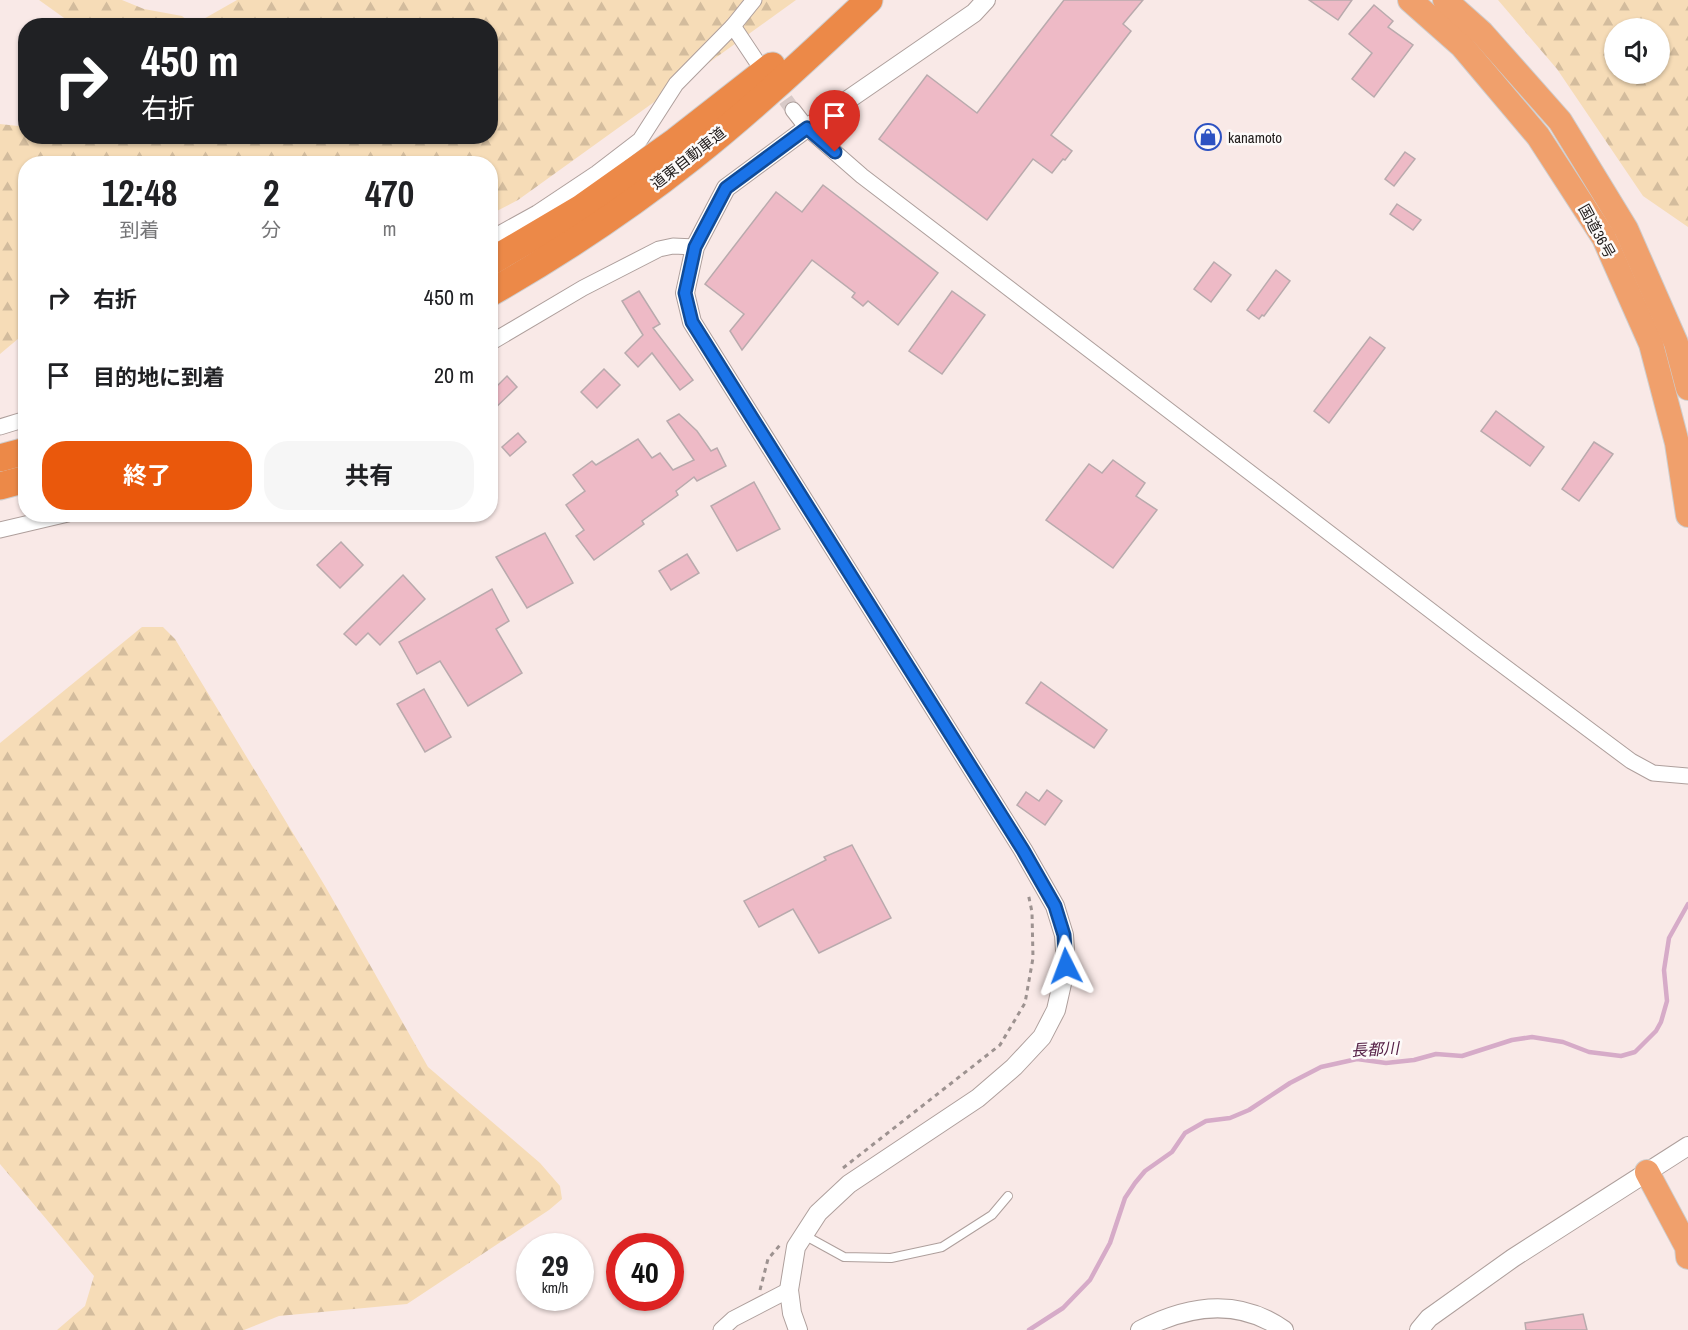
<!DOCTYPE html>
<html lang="ja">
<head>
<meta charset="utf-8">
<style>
  :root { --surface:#fff; --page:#f6f6f6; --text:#202124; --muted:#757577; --accent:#ea580c }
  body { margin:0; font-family:"Archivo Narrow","Noto Sans JP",sans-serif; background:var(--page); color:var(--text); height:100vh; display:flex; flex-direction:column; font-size:22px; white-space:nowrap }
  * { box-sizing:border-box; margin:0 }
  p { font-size:20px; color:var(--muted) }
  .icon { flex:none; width:33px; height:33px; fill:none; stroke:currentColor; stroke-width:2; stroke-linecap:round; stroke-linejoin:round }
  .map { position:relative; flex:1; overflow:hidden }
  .sheet { position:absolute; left:18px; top:156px; width:480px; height:366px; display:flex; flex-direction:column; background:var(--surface); border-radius:24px; box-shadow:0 2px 4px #0004 }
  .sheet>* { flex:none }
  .banner { position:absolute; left:18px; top:18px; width:480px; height:126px; border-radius:24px; box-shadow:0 2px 4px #0004; background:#202124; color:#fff; overflow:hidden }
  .buttons { position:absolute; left:1604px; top:18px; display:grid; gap:12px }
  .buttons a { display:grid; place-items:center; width:66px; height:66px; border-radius:50%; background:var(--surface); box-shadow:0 2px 4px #0004; font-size:30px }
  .speed { position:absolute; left:516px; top:1233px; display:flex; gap:12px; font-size:30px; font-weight:700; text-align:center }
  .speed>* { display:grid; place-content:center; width:78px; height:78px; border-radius:50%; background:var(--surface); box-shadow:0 2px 4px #0004; line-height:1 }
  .speed small { font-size:15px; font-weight:400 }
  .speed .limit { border:9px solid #d22; background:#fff; color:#111 }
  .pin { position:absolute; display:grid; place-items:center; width:51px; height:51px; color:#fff; margin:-62px -26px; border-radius:50% 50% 50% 0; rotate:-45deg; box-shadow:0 0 6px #0007 }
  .pin .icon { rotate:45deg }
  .me { position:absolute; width:66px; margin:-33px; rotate:357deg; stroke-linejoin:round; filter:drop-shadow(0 0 4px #0008) }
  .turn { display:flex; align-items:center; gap:21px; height:126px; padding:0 24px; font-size:27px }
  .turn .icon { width:78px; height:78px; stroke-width:2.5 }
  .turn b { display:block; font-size:42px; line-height:51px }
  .eta { display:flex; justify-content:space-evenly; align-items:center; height:102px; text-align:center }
  .eta b { font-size:36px; font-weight:700; line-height:42px }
  .primary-button { display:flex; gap:12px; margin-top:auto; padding:12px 24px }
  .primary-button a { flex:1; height:69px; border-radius:24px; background:var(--accent); color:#fff; font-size:24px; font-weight:700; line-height:69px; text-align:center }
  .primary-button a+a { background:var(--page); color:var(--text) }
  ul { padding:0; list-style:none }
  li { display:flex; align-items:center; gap:18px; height:78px; padding:0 24px }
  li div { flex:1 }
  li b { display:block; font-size:22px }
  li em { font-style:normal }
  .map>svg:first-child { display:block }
</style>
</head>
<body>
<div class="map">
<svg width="1688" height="1330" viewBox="0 0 1688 1330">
  <defs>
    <pattern id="forest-firs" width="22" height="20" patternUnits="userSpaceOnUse" patternTransform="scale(1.5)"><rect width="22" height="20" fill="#f6dcb7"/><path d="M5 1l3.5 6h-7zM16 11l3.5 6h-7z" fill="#d3bc9d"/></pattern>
  </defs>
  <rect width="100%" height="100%" fill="#f9e9e7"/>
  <!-- forest -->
  <g fill="url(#forest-firs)" fill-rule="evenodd">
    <polygon points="39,0 122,0 144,9 182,16 193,25 237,0 796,0 518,200 491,214 490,164 26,164 25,333 0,354 0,124 18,126 25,122 26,136 490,136 490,26 74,25"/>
    <path d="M 1498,0 L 1688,0 L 1688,227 L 1643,196 L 1557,69 ZM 1614,28 L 1659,28 L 1659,74 L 1614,74 Z"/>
    <polygon points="142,627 163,627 175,639 325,886 428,1067 540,1163 560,1186 562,1199 549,1210 407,1304 279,1316 244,1330 57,1330 85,1306 94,1276 0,1164 0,743"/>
  </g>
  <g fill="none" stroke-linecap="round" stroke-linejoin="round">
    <!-- stream -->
    <polyline stroke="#d6abc8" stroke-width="4.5" points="1029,1330 1063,1308 1090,1280 1110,1243 1125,1198 1135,1183 1145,1171 1172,1152 1185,1133 1206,1121 1230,1118 1249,1110 1290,1083 1321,1067 1357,1059 1386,1063 1414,1060 1436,1054 1462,1056 1512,1040 1532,1037 1563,1042 1589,1052 1621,1056 1635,1052 1656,1031 1661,1022 1667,1001 1664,970 1669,938 1688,904"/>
  </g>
  <!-- building -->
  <g fill="#eebac6" stroke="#b9aaad" stroke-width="1.5">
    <polygon points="1064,0 1143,0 1123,24 1131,31 1051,135 1072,151 1065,160 1063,159 1052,173 1033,159 987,220 879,139 927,75 977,113"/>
    <polygon points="1309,0 1352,0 1338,20"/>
    <polygon points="1374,5 1393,21 1388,27 1413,45 1374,97 1352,79 1372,53 1349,34"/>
    <polygon points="1405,152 1415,159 1394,186 1385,179"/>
    <polygon points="823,185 938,273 898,325 868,301 863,306 852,297 855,293 812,260 742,350 730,331 744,314 705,284 776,192 802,212"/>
    <polygon points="1397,204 1421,220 1413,230 1390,214"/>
    <polygon points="1214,262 1231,275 1211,302 1194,289"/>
    <polygon points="1276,270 1290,281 1264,316 1262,315 1259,319 1247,310"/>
    <polygon points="639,291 660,324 653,328 693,380 680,390 652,353 638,367 625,353 643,335 622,301"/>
    <polygon points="952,291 985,315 942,374 909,351"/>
    <polygon points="1370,337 1385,348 1329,423 1314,411"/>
    <polygon points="604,369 620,385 597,408 581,392"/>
    <polygon points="507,376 517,387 490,413 490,393"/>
    <polygon points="1496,411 1544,447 1530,466 1481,431"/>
    <polygon points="679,414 697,431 711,451 717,448 726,466 697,481 694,477 676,491 678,495 642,521 644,524 594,560 576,536 584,530 566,505 585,491 573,475 592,461 596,465 638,439 652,458 660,453 673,470 694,460 667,421"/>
    <polygon points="518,433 526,442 510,456 502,447"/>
    <polygon points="1594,442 1613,454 1579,501 1562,489"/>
    <polygon points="1113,460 1145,483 1136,496 1157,510 1113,568 1046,520 1089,464 1102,473"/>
    <polygon points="754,482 780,529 737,551 711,506"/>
    <polygon points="545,533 573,583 527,608 496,557"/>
    <polygon points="341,542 363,565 340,588 317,565"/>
    <polygon points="687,554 699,573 671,590 659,571"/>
    <polygon points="403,575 425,599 380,645 368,633 356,645 344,634"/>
    <polygon points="492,589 509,621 496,629 522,673 468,706 440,661 417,674 399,642"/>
    <polygon points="1041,682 1107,730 1094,748 1026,703"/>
    <polygon points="424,689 451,737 425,752 397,704"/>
    <polygon points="1047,790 1062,801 1045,825 1017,805 1026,792 1039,801"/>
    <polygon points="852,845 891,918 819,953 793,909 759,927 744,901 826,860 824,857"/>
    <polygon points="1583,1314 1587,1330 1526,1330 1525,1323"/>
  </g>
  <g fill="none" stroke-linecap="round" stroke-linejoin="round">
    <!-- minor-tunnel -->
    <polyline stroke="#d8cac8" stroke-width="15" stroke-dasharray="15 8" stroke-linecap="butt" points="772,81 793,110"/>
    <defs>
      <polyline id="service" points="804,1235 844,1257 891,1258 942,1247 992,1215 1008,1196"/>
      <g id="minor">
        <polyline points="733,26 757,62"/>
        <polyline points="793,110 807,128 862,176 1477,646 1631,761 1653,773 1688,776"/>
        <polyline points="490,239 537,213 597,173 640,140 676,84 733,26 754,0"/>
        <polyline points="490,343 583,288 659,249 673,246 695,247"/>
        <polyline points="0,427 26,419"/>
        <polyline points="0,530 68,514"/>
        <polyline points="721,1330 733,1319 789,1290"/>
      </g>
      <g id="tertiary">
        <polyline points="798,1330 792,1313 789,1290 796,1247 818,1213 849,1184 978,1098 1014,1067 1042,1037 1056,1010 1066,966 1064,935 1055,906 1023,850 692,322 685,293 695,247 726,188 807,128 974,13 986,0"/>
        <path d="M 1140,1330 C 1188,1305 1238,1297 1284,1330"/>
        <polyline points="1419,1330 1429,1318 1513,1258 1688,1146"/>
      </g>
      <g id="trunk">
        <polyline points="1410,0 1462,46 1538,136 1604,238 1651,344 1677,443 1688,515"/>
        <polyline points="1445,0 1482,33 1560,121 1626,229 1676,343 1688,388"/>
        <polyline points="1647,1172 1687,1247 1688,1257"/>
      </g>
      <g id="motorway">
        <polyline points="490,262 580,209 676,141 772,66"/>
        <path d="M 490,293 C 560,253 628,208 691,158 C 753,109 811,54 869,0"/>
        <polyline points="0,458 26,451"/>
        <polyline points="0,486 26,479"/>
      </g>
    </defs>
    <!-- service casing -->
    <use href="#service" stroke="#ae9f9c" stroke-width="10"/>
    <!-- minor casing -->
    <use href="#minor" stroke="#ae9f9c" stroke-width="17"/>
    <!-- tertiary casing -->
    <use href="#tertiary" stroke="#ae9f9c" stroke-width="20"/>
    <!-- trunk casing -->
    <use href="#trunk" stroke="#cecdcd" stroke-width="26"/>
    <!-- motorway casing -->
    <use href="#motorway" stroke="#cecdcd" stroke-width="29"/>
    <!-- path -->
    <g stroke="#9d9290" stroke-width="3" stroke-dasharray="4.5 4.5" stroke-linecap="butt">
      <polyline points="843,1168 1000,1045 1025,1003 1033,958 1032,912 1028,893"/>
      <polyline points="760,1290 768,1259 780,1245"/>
    </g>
    <!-- service -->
    <use href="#service" stroke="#fff" stroke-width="8"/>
    <!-- minor -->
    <use href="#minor" stroke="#fff" stroke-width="15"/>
    <!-- tertiary -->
    <use href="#tertiary" stroke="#fff" stroke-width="18"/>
    <!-- trunk -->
    <use href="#trunk" stroke="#f0a06c" stroke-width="24"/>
    <!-- motorway -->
    <use href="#motorway" stroke="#ec8948" stroke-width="27"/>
  </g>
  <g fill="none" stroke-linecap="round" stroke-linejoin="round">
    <defs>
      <polyline id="route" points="835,152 807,128 726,188 695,247 685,293 692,322 1023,850 1055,906 1064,935 1066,966"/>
    </defs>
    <!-- route casing -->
    <use href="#route" stroke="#114b97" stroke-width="15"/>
    <!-- route -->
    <use href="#route" stroke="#1a73e8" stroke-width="10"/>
  </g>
  <!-- icons -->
  <defs>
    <symbol id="shop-ring" viewBox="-11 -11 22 22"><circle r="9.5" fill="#fdfaf9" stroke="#2d52c2" stroke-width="1.5"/><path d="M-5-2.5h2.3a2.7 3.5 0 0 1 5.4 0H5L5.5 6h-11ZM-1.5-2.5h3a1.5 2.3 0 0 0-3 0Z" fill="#2d52c2"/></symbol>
  </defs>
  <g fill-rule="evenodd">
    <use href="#shop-ring" x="1193" y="122" width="30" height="30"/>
  </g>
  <g text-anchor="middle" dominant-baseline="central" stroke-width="5" stroke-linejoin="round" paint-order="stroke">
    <!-- poi labels -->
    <g font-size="15" fill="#201b1a" stroke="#fdfaf9" text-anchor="start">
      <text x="1228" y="137">kanamoto</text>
    </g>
    <!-- street labels -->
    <g font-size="15" fill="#201b1a" stroke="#fdfaf9">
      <text transform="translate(688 158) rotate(-38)">道東自動車道</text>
      <text transform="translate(1597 231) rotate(61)">国道36号</text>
    </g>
    <!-- water labels -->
    <g font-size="16" font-style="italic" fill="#552147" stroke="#fdfaf9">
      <text transform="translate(1375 1049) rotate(-3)">長都川</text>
    </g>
  </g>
</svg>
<div class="buttons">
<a><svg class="icon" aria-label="sound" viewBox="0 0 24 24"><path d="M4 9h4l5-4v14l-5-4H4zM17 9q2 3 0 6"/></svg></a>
</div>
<div class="speed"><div>29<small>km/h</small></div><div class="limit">40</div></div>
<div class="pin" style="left:835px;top:152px;background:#d93025"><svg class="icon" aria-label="arrive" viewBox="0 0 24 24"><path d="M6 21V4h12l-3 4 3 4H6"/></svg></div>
<svg class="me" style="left:1066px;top:966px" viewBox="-20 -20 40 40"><path d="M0-17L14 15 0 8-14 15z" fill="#1a73e8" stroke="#fff" stroke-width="4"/></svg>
<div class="banner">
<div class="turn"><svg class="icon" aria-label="right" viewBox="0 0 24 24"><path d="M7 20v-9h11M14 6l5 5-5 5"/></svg><div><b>450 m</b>右折</div></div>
</div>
<section class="sheet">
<div class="eta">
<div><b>12:48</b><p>到着</p></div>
<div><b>2</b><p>分</p></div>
<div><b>470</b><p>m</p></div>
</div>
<ul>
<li><svg class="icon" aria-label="right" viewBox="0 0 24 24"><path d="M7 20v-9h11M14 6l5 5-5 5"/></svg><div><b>右折</b></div><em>450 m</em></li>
<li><svg class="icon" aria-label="arrive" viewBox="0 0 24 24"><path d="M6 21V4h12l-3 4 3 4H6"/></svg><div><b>目的地に到着</b></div><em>20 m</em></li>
</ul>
<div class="primary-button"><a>終了</a><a>共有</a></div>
</section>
</div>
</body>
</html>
